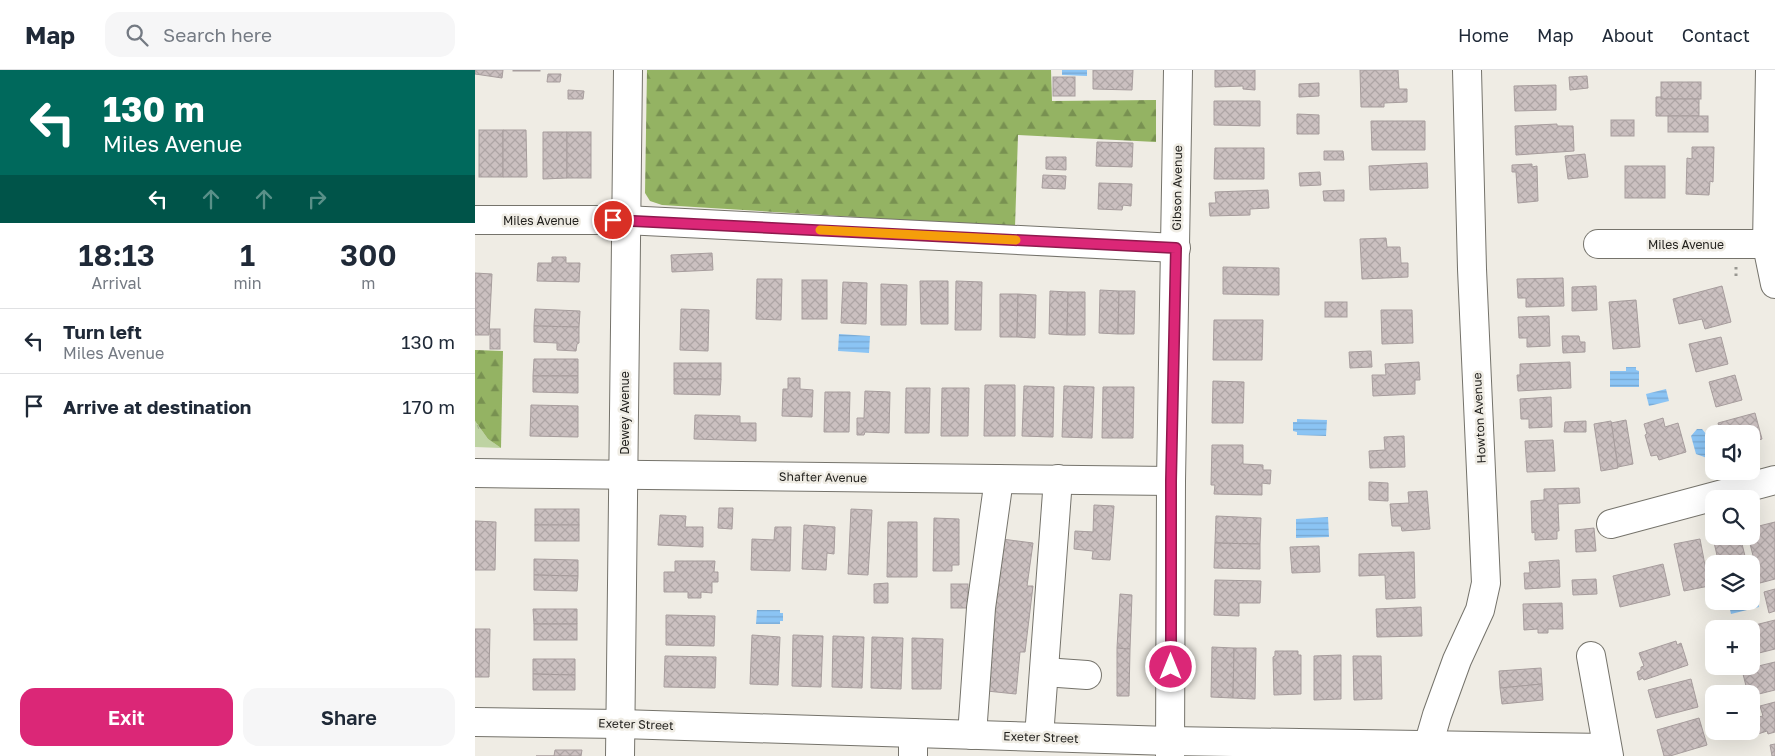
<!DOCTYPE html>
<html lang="en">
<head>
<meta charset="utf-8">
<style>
  :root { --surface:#fff; --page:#f6f6f7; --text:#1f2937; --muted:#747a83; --line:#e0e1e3; --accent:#db2777 }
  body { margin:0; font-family:"Golos Text",sans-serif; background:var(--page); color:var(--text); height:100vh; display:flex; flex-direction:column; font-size:19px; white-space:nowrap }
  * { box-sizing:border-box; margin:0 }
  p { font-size:16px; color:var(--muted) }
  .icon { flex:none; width:28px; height:28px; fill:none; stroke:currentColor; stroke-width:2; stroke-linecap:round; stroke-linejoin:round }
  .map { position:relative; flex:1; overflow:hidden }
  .details { display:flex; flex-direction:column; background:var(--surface); width:475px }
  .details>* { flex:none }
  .hud { background:#00695c; color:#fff; overflow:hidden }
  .tools { position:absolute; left:1230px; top:355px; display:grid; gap:10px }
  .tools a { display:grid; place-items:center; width:55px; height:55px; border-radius:10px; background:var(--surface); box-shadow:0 5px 20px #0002; font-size:25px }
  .pin { position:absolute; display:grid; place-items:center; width:42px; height:42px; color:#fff; margin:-21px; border:2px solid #fff; border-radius:50%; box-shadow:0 1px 5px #0007 }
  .me { position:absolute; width:55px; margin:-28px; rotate:0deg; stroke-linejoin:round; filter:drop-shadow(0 0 4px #0008) }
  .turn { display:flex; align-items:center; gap:18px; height:105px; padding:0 20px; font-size:22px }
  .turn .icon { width:65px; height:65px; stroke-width:2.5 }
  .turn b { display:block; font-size:35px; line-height:42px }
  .lanes { display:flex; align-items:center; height:48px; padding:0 20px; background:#0003; justify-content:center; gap:25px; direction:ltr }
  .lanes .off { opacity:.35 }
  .eta { display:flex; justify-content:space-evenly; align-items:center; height:85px; text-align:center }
  .eta b { font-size:30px; font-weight:600; line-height:35px }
  .button { display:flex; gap:10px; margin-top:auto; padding:10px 20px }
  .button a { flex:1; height:58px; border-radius:15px; background:var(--accent); color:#fff; font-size:20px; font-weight:600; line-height:58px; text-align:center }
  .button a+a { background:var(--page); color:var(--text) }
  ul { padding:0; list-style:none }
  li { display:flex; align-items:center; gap:15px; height:65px; padding:0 20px; border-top:1px solid var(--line) }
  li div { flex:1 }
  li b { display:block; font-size:19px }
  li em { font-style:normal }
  header { display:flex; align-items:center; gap:30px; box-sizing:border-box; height:70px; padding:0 25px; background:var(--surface); border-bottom:1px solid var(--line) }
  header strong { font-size:24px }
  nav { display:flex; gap:28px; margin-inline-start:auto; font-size:18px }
  .search { width:350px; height:45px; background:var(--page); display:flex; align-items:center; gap:12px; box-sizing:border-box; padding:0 18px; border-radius:15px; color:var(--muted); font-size:19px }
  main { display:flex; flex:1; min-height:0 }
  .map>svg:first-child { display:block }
</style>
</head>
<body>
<header>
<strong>Map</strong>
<div class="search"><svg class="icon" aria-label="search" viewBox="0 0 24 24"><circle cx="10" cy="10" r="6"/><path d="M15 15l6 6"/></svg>Search here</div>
<nav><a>Home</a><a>Map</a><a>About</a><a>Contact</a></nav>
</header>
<main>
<section class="details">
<div class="hud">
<div class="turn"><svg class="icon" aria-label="left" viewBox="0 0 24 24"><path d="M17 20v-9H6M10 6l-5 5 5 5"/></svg><div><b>130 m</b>Miles Avenue</div></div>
<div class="lanes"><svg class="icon" aria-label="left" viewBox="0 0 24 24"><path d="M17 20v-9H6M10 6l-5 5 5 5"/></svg><svg class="icon off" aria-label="ahead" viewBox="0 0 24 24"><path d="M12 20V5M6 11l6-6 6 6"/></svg><svg class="icon off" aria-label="ahead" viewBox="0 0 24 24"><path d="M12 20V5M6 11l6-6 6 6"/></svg><svg class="icon off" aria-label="right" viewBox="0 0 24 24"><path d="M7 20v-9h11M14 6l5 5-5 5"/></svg></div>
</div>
<div class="eta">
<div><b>18:13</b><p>Arrival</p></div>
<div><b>1</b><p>min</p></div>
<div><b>300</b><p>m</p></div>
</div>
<ul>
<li><svg class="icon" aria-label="left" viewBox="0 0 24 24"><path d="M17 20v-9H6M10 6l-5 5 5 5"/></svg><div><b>Turn left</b><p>Miles Avenue</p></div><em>130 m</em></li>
<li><svg class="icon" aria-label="arrive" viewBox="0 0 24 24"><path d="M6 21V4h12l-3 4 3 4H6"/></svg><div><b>Arrive at destination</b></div><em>170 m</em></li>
</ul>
<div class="button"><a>Exit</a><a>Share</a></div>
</section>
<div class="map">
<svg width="1300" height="686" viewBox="0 0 1300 686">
  <defs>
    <pattern id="grass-tufts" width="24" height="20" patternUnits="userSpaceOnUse" patternTransform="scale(1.25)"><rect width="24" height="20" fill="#bed3a2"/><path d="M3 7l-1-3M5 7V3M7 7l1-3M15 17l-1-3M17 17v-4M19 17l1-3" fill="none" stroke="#a3b58b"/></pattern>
    <pattern id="forest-firs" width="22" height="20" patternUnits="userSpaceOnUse" patternTransform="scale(1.25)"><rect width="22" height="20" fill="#94b363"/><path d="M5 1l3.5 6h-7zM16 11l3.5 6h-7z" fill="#789151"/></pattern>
    <pattern id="water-rules" width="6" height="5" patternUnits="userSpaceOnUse" patternTransform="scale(1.25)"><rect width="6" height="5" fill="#8bc4f4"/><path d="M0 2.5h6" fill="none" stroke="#78a8d1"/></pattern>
    <pattern id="building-cross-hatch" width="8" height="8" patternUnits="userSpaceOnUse" patternTransform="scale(1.25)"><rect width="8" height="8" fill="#cbc0c0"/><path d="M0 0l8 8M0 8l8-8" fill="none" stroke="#aea5a5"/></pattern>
  </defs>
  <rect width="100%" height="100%" fill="#efece4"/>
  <!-- grass -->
  <polygon fill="url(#grass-tufts)" points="0,351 13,369 26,378 0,377"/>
  <!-- forest -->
  <g fill="url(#forest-firs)">
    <polygon points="172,0 576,0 577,31 681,30 681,72 543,65 540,157 187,135 175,131 170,123"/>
    <polygon points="0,280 28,281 26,378 13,369 0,351"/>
  </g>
  <!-- water -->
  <g fill="url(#water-rules)">
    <polygon points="587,0 612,0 612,6 587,5"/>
    <polygon points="364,264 395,266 394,283 363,281"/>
    <polygon points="1151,297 1161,297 1161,300 1164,301 1164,317 1135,317 1135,301 1151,301"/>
    <polygon points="1191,319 1194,331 1174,336 1171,324"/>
    <polygon points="822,349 852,350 851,366 822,365 822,362 818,361 818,352 822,352"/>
    <polygon points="1222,359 1227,359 1232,365 1232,371 1236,383 1232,388 1221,384 1216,366"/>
    <polygon points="853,447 854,467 821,468 821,449"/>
    <polygon points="1280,521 1284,537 1256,544 1253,531 1276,531 1276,522"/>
    <polygon points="282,540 305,540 305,543 308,543 308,551 305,551 305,554 281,554"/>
  </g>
  <!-- building -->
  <g fill="url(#building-cross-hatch)" stroke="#a79d9d">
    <polygon points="0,0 28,0 27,8 0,4"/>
    <rect x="38" y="0" width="27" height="1"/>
    <polygon points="618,0 658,0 657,20 618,19"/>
    <polygon points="740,0 780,0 780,20 768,19 768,16 740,17"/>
    <polygon points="885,0 923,0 924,19 932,19 932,32 909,33 909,37 886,37"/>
    <polygon points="73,4 86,4 85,12 72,12"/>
    <polygon points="1112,6 1113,18 1095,20 1094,7"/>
    <rect x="578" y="7" width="22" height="19"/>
    <rect x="1186" y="12" width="40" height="17"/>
    <polygon points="844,13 844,26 824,27 824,14"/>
    <polygon points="1081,15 1081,40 1040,41 1039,16"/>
    <polygon points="93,20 109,21 108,29 93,29"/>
    <polygon points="1181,27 1186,27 1186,29 1224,29 1224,46 1181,46"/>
    <polygon points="739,31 785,31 785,56 739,55"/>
    <polygon points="822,44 844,45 844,64 822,64"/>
    <rect x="1193" y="46" width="40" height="16"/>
    <rect x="1136" y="50" width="23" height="16"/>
    <polygon points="896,51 950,51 950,80 897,80"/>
    <polygon points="1082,54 1082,56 1098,56 1099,81 1041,85 1040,56"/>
    <rect x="4" y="60" width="24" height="47"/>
    <polygon points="28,60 51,60 52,107 28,107"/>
    <polygon points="68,62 92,62 92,108 68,109"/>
    <rect x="92" y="62" width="24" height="46"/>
    <polygon points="622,72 658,73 657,97 621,96"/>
    <polygon points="1217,77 1239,77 1238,112 1235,111 1234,125 1211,124 1212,88 1217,89"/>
    <polygon points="740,78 789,78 789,109 739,109"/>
    <polygon points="849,81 868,81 869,90 849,90"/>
    <polygon points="1110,84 1113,107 1093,109 1090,86"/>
    <polygon points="571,87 591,87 591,100 571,99"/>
    <polygon points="952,93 953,118 895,120 894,96"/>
    <polygon points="1057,94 1057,97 1062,96 1063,131 1043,133 1041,102 1037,102 1037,95"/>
    <rect x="1150" y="96" width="40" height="32"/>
    <polygon points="845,102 846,115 825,116 824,103"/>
    <polygon points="568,105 591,106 590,119 567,118"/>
    <polygon points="624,113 657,114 656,136 648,135 647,140 623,139"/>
    <polygon points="793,120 794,138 775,139 775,145 735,146 734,133 741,133 740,122"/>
    <polygon points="869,120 869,131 849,131 848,121"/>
    <polygon points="911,168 912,177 925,177 926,193 933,193 933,207 887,209 885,169"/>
    <polygon points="237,183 238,200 197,202 196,185"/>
    <polygon points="77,187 91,187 91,193 105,193 104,212 62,211 63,193 77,193"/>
    <polygon points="748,197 804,198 804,225 748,224"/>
    <polygon points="0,203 17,204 14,265 0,265"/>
    <polygon points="1088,208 1089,236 1051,237 1051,228 1043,228 1042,209"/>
    <polygon points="282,209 307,209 306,250 281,249"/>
    <rect x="327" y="210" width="25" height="39"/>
    <polygon points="445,211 473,211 473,254 446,254"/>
    <polygon points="481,211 507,212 506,260 480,260"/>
    <polygon points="368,212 392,213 391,254 366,253"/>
    <polygon points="406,214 432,215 431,255 406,255"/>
    <polygon points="1121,216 1122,240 1097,241 1097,217"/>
    <polygon points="1247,216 1256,252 1230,259 1227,249 1204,254 1198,229"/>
    <polygon points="625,220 644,221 643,264 624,263"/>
    <polygon points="575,221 593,222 592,265 574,264"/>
    <polygon points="644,221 660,221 659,264 643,264"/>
    <polygon points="593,222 610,222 610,265 592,265"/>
    <polygon points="525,224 543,224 542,267 525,267"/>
    <polygon points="543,224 561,225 560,268 542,267"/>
    <polygon points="1161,230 1165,277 1138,279 1134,232"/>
    <rect x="850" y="232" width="22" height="15"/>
    <polygon points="60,239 105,241 104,257 59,256"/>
    <polygon points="206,239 234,240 233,281 205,280"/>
    <polygon points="906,240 937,240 938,273 907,274"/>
    <polygon points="1074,246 1075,276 1052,277 1052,268 1044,268 1043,247"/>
    <polygon points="739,250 788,250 787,290 738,290"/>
    <polygon points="59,256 104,257 104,273 102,274 101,281 82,280 82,273 59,272"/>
    <rect x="15" y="259" width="10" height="20"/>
    <polygon points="1087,266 1104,266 1105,272 1110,272 1110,282 1088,283"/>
    <polygon points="1246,267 1253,294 1221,302 1214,274"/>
    <polygon points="896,281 897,297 875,298 874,282"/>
    <polygon points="59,289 103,289 103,306 58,306"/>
    <polygon points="944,292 945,310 940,310 940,324 898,326 897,305 911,305 910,294"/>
    <polygon points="1095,292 1096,318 1043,321 1042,305 1045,305 1045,294"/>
    <rect x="199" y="293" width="47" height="16"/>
    <polygon points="1260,305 1267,330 1241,337 1234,312"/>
    <polygon points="58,306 103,306 103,323 58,322"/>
    <polygon points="313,308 325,308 325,319 338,320 337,347 307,346 308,319 313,319"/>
    <polygon points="199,309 246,309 245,325 199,324"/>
    <polygon points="738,311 769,312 768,353 737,353"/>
    <polygon points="510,315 540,315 540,366 509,366"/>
    <polygon points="549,316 579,317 578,367 547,366"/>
    <polygon points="589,316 619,317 617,368 587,367"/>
    <polygon points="628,317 659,317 658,368 627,368"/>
    <polygon points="431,318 455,318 454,363 430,363"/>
    <polygon points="467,318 494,318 493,366 466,366"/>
    <polygon points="390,321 415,322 414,363 390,362 389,365 382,365 382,348 389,348"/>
    <polygon points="350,322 375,322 374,362 349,362"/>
    <polygon points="1076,327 1077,357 1054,358 1054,349 1046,349 1045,329"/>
    <polygon points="56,335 103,336 103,367 55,366"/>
    <polygon points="1280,343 1287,369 1276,372 1276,364 1246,364 1243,353"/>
    <polygon points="220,345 265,346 265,353 281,353 281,371 219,369"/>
    <polygon points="1188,348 1190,357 1203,353 1211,382 1184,390 1182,385 1176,386 1170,365 1172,364 1169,354"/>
    <polygon points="1151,350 1158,394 1143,397 1136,353"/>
    <polygon points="1111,351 1111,362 1089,362 1090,352"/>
    <polygon points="1136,351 1143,398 1126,401 1119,354"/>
    <polygon points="929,366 930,397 895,398 894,381 910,380 909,367"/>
    <polygon points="1078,370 1080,401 1052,402 1050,371"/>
    <polygon points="737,375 768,375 768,394 788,395 788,400 796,400 795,414 787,413 787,425 739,424 740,415 736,415"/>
    <polygon points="894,412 913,413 913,431 894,430"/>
    <polygon points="1104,418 1105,433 1083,434 1084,461 1082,461 1082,469 1060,470 1060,462 1057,463 1056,431 1069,430 1069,419"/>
    <polygon points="952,421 955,459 927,461 926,456 917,456 915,434 934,433 933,422"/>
    <polygon points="619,435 639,436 635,490 617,489 618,481 599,479 600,461 618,462"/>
    <polygon points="244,438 258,438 257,459 243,458"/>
    <rect x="60" y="439" width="44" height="16"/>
    <polygon points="376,439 397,440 393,505 373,504"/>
    <polygon points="185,445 211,446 210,457 228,457 228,477 183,475"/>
    <polygon points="741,446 786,448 785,474 740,473"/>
    <polygon points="459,448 484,449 484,495 477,495 477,501 458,501"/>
    <polygon points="0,451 21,452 20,500 0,500"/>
    <polygon points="413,452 442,452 442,507 412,507"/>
    <polygon points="1300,452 1300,509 1285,513 1273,466 1276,466 1276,458"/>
    <rect x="60" y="455" width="44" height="16"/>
    <polygon points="329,455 360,457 359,484 352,483 351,500 327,499"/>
    <polygon points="300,457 316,457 315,501 276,500 277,469 299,470"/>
    <polygon points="1119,458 1121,481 1101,482 1100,460"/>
    <polygon points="1247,466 1265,466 1272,494 1244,494 1238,468"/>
    <polygon points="519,468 558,473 552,516 558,516 550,582 545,582 541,624 502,620"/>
    <polygon points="1225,469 1234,516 1209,521 1199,474"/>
    <polygon points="740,473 785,474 785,499 739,498"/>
    <polygon points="844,476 845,502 817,503 815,477"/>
    <polygon points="939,482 940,528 911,529 910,505 884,506 884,484"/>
    <polygon points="59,489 103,490 103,506 59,505"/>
    <polygon points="1084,490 1085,517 1050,519 1049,503 1055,503 1054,492"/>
    <polygon points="200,491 240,491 239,502 243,502 243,512 237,512 237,523 226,522 226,528 213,528 213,522 189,522 189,502 200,502"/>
    <polygon points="1188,494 1195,525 1145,537 1138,506"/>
    <polygon points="59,505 103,506 102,521 59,520"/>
    <polygon points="1121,509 1122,524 1098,525 1097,510"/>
    <polygon points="740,510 786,511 785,533 764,533 764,546 739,545"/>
    <polygon points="413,513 413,533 399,533 399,514"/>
    <rect x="476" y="514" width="17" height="24"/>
    <polygon points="1300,519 1300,541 1294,543 1289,522"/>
    <polygon points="645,524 657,525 655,579 642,578"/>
    <polygon points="1087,533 1088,559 1073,559 1073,563 1063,563 1063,559 1049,560 1048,534"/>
    <polygon points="946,537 947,566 902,567 901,539"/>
    <polygon points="58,539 102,539 102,554 59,554"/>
    <polygon points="191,545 240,546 239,576 191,575"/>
    <polygon points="1300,550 1300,579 1276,585 1276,559 1268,558"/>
    <rect x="59" y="554" width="43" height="16"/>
    <polygon points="0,559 15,559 14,607 0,607"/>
    <polygon points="277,565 305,567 303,615 275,614"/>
    <polygon points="318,565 348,566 346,617 317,616"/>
    <polygon points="358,566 389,567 387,618 357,617"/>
    <polygon points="397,567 428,568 426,619 396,618"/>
    <polygon points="437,568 468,569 466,619 437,619"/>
    <polygon points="1201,571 1202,575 1206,573 1213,595 1169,610 1168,608 1164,610 1162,602 1166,600 1166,597 1169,596 1164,583"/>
    <polygon points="737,577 759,578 758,628 736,627"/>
    <polygon points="642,578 655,579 654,626 642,626"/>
    <polygon points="759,578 781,578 780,629 758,628"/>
    <polygon points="800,581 823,581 823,585 826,585 826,624 799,625 798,587 800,586"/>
    <polygon points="866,585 866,629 839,630 839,586"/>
    <polygon points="190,586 241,587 240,618 189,617"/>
    <polygon points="878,586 906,586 907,629 879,630"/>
    <polygon points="58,589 100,589 100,605 58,604"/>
    <polygon points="1300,592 1300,620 1276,626 1276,624 1273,624 1267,600"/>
    <polygon points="1066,598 1067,614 1025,618 1024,601"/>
    <polygon points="58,604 100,605 100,620 58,620"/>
    <polygon points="1216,609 1223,637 1181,648 1173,620"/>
    <polygon points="1067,614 1068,630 1027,634 1025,618"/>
    <polygon points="1300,632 1300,662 1293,664 1292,661 1283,664 1279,648 1288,646 1285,636"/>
    <polygon points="1224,648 1232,675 1195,686 1189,686 1182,660"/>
    <polygon points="1300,674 1300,686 1297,686 1295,675"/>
    <polygon points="80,680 107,680 106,686 61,686 79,686"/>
  </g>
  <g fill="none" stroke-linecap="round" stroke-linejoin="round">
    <defs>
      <g id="minor">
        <polyline points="1295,0 1292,175 1300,214"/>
        <polyline points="0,150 150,150 701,178"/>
        <polyline points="1123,174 1300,174"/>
        <polyline points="0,403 696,411"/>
        <polyline points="1136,454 1300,410"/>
        <polyline points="1116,586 1134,686"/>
        <polyline points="569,602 612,605"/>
        <polyline points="0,652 146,654 695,671 1132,678"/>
        <polyline points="497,665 506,538 524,409"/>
        <polyline points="564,667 583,409"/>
        <polyline points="145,686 153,0"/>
        <polyline points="438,686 438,663"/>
        <polyline points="695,686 696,411 703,0"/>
        <polyline points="953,686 953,676 962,645 982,590 1005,540 1011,513 997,199 992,0"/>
      </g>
    </defs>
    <!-- minor casing -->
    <use href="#minor" stroke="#75736b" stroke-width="30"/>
    <!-- path -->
    <polyline stroke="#999791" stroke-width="3" stroke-dasharray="2.5 4" stroke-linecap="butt" points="1261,206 1261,197"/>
    <!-- minor -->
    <use href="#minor" stroke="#fff" stroke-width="28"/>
  </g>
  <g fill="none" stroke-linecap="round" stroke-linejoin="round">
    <defs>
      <polyline id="route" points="138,150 701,178 696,411 696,597"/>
    </defs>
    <!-- route casing -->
    <use href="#route" stroke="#8e194d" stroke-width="12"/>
    <!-- route -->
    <use href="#route" stroke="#db2777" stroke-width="9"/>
    <!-- slow -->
    <polyline stroke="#f59e0b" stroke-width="9" points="345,160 541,170"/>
  </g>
  <g text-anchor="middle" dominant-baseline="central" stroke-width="5" stroke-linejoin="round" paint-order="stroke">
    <!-- street labels -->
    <g font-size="12" fill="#23221f" stroke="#efece4">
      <text transform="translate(702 118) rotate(-89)">Gibson Avenue</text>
      <text x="66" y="150">Miles Avenue</text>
      <text x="1211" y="174">Miles Avenue</text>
      <text transform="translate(149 343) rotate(-90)">Dewey Avenue</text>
      <text transform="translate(1004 348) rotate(-93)">Howton Avenue</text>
      <text transform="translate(348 407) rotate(1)">Shafter Avenue</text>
      <text transform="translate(161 654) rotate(2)">Exeter Street</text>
      <text transform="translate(566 667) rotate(2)">Exeter Street</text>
    </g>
  </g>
</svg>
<div class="tools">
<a><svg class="icon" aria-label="sound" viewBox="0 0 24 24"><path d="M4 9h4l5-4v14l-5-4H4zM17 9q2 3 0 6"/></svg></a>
<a><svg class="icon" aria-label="search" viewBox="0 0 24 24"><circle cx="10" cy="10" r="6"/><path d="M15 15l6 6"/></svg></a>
<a><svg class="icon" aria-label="layers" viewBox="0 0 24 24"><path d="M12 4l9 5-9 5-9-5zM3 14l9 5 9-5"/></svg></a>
<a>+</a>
<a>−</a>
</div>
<div class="pin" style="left:138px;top:150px;background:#d93025"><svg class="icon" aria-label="arrive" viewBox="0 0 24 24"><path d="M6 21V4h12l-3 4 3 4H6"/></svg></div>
<svg class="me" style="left:696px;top:597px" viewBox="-20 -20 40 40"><circle r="17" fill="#db2777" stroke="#fff" stroke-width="3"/><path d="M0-11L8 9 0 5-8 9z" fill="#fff"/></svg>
</div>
</main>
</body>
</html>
